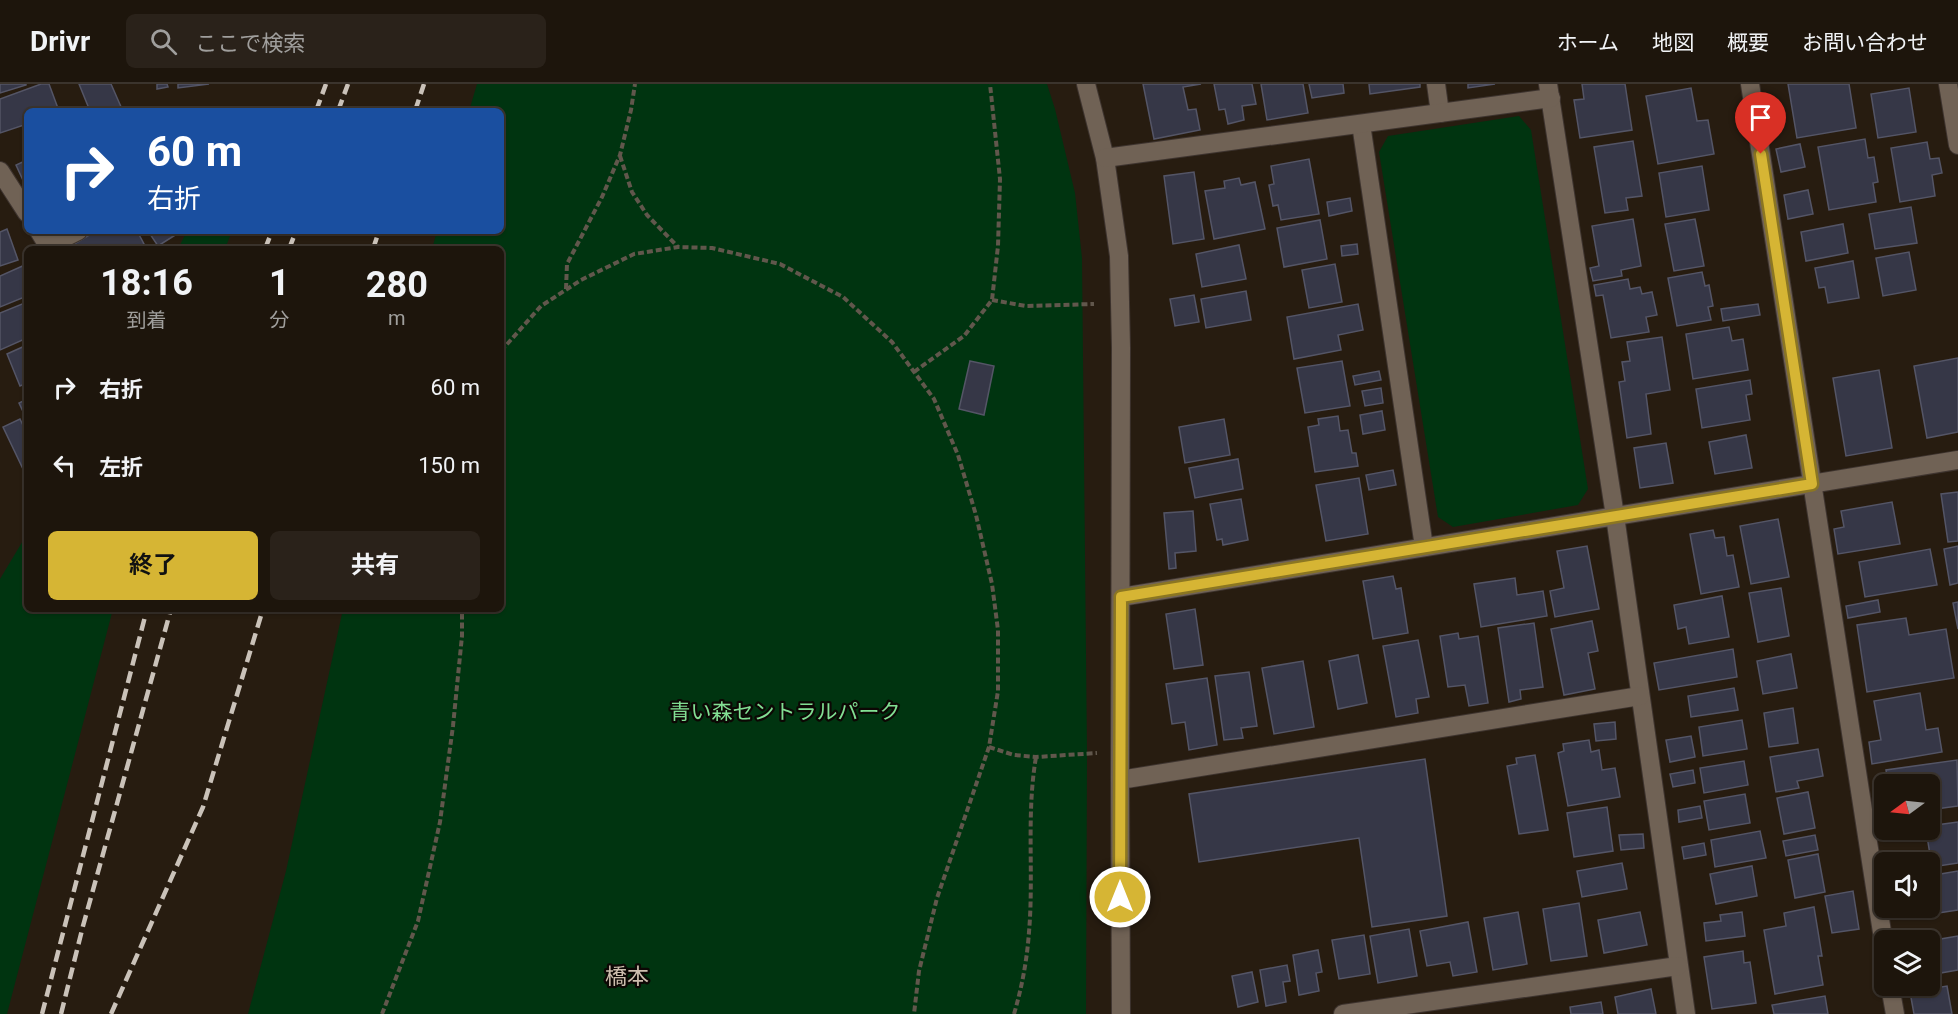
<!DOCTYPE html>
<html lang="ja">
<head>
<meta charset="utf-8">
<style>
  :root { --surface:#1d150c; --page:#2a221a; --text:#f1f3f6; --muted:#a09f9d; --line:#3b342d; --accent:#d6b534 }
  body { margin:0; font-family:Roboto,"Noto Sans JP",sans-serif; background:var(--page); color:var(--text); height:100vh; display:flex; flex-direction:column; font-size:22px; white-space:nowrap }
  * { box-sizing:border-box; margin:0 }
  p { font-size:20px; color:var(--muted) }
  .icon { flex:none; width:33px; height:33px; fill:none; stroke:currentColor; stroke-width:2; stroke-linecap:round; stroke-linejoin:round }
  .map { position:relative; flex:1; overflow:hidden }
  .side { position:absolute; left:24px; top:162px; width:480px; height:366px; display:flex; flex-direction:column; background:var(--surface); border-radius:9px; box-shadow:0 2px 4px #0004,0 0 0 2px var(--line) }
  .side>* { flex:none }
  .top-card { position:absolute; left:24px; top:24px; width:480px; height:126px; border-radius:9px; box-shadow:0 2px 4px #0004,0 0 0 2px var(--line); background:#1a4fa0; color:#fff; overflow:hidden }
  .needle { width:39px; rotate:255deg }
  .buttons { position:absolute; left:1874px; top:690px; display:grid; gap:12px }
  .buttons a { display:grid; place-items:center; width:66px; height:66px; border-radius:9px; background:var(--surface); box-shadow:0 2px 4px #0004,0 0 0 2px var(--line); font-size:30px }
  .pin { position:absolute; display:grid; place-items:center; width:51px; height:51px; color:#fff; margin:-62px -26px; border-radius:50% 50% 50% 0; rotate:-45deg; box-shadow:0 0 6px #0007 }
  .pin .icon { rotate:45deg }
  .me { position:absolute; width:66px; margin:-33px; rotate:0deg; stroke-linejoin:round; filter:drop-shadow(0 0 4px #0008) }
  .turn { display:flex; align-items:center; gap:21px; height:126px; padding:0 24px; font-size:27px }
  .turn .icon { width:78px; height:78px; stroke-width:2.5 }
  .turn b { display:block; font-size:42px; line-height:51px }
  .eta { display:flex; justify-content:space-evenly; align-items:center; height:102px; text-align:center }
  .eta b { font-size:36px; font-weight:700; line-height:42px }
  .button { display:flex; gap:12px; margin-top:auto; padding:12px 24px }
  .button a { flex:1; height:69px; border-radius:9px; background:var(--accent); color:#111; font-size:24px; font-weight:700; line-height:69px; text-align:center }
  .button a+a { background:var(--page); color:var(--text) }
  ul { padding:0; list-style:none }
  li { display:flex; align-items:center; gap:18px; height:78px; padding:0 24px }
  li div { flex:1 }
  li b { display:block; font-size:22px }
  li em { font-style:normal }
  header { display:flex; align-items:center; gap:36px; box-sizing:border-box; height:84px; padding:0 30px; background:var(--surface); border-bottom:2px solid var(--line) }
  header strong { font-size:28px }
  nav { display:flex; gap:33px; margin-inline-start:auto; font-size:21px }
  .search { width:420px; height:54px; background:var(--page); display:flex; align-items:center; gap:15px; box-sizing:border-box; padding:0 21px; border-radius:9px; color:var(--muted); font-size:22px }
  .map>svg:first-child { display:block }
</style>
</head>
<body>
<header>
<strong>Drivr</strong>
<div class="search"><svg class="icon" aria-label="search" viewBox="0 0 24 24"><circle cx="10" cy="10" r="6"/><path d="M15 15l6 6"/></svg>ここで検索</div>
<nav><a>ホーム</a><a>地図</a><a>概要</a><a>お問い合わせ</a></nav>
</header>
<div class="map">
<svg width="1958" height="930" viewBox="0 0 1958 930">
  <rect width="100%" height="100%" fill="#271c10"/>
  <!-- green -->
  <g fill="#003410">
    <polygon points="477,0 1047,0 1055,25 1075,109 1082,174 1087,669 1086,930 248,930 286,787 343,525 501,525 501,165 432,165 437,147 501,147 501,27 469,27"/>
    <polygon points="1519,32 1531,46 1588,405 1578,421 1453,443 1438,433 1379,68 1388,52"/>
    <polygon points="187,147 232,147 225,165 178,165"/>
    <polygon points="27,450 27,525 113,525 7,930 0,930 0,495"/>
  </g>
  <!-- building -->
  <g fill="#363747" stroke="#545566" stroke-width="1.5">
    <polygon points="0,0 26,0 26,1 0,9"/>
    <polygon points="41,0 49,0 59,27 27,27 27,40 0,49 0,15"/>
    <polygon points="79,0 111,0 122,25 117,27 90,27"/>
    <polygon points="157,0 167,0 168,3 157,5"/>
    <polygon points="178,0 209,0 178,4"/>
    <polygon points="1143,0 1201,0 1183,3 1188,26 1196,25 1200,46 1154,55"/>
    <polygon points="1214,0 1252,0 1256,20 1242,22 1244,36 1228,40 1225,25 1219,26"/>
    <polygon points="1261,0 1303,0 1308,29 1267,36"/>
    <polygon points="1309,0 1343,0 1344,9 1312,14"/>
    <polygon points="1369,0 1420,0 1420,3 1370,10"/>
    <polygon points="1468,0 1495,0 1468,4"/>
    <polygon points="1582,0 1625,0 1632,46 1580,54 1574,16 1584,15"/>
    <polygon points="1788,0 1849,0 1856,44 1797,54"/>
    <polygon points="1691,4 1697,37 1708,36 1714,70 1658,80 1646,12"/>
    <polygon points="1909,4 1916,48 1878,54 1871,10"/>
    <polygon points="1865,55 1868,74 1874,73 1878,98 1873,99 1876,118 1829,126 1818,63"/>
    <polygon points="1633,57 1642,112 1626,114 1628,126 1605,129 1594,63"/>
    <polygon points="1927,58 1930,75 1939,74 1942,89 1932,91 1935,112 1900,118 1891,64"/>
    <polygon points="1800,60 1805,83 1781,88 1776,65"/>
    <polygon points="1309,75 1319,130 1281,136 1278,121 1273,122 1269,101 1274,100 1271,82"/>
    <polygon points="27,76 27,105 16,81"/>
    <polygon points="1702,82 1709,126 1666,133 1659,89"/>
    <polygon points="1194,88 1204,155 1173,160 1164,92"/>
    <polygon points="1239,94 1241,101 1255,98 1265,145 1214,155 1205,107 1225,104 1224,97"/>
    <polygon points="1808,106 1813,130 1788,135 1784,111"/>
    <polygon points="1350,114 1352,127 1329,132 1327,118"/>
    <polygon points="1911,123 1917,159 1875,165 1869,130"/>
    <polygon points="1633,135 1641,182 1621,186 1622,192 1593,197 1590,184 1599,182 1592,142"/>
    <polygon points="1695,135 1704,182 1674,187 1665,140"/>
    <polygon points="1320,136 1327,175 1284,183 1277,144"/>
    <polygon points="1843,140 1848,169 1806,177 1801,148"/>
    <polygon points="7,145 18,176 0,182 0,148"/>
    <polygon points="96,147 137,147 144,160 135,165 70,165 69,163"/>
    <polygon points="148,147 179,147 180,148 158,162"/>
    <polygon points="1357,160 1358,170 1342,172 1341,162"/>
    <polygon points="1239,161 1246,195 1202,203 1196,170"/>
    <polygon points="1909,168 1916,206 1883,212 1876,174"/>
    <polygon points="1853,177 1859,214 1828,219 1825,203 1819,204 1815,184"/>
    <polygon points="27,180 27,212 0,223 0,192"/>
    <polygon points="1335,180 1342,218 1309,224 1302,186"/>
    <polygon points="1702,188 1705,202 1709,201 1713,222 1708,223 1711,236 1677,242 1668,194"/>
    <polygon points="1628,195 1630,205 1640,203 1642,210 1652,208 1657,231 1646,233 1649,248 1611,254 1603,211 1596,212 1594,201"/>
    <polygon points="1246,207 1251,236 1206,244 1201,215"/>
    <polygon points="1194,211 1199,238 1175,242 1170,215"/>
    <polygon points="27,218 27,254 0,266 0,229"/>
    <polygon points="1358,220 1363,246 1338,251 1341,266 1294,275 1287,233"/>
    <polygon points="1758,220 1760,231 1723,237 1721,225"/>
    <polygon points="1729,243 1732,257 1743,255 1748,286 1693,295 1686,250"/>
    <polygon points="1662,253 1670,306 1646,310 1651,350 1627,354 1619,298 1625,297 1622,278 1630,277 1627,258"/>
    <polygon points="27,261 27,299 20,302 7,270"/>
    <polygon points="1958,274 1958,348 1927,354 1914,282"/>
    <polygon points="970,277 994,282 984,331 959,325"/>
    <polygon points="1342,277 1350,322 1305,329 1297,284"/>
    <polygon points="1879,286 1892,364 1846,372 1833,294"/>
    <polygon points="1379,287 1381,296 1355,301 1353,292"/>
    <polygon points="1750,296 1752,310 1746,311 1750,336 1702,344 1696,305"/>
    <polygon points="1381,304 1383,319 1365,322 1362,307"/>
    <polygon points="27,315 27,336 19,319"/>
    <polygon points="1382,327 1385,346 1363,350 1360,331"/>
    <polygon points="1338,332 1340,347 1348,346 1352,369 1356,369 1358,382 1315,388 1308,343 1319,341 1318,335"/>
    <polygon points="20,335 27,350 27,383 23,385 3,343"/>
    <polygon points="1224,335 1230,371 1185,379 1179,343"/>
    <polygon points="1746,351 1752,384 1715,390 1709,358"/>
    <polygon points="1666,359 1673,399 1640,404 1634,364"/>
    <polygon points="1238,375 1243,405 1195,414 1189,384"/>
    <polygon points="1393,386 1396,401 1369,406 1366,391"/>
    <polygon points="1359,394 1368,450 1326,457 1316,401"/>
    <polygon points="1958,408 1958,457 1948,458 1941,410"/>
    <polygon points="1241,415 1248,456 1223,461 1222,455 1217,456 1210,420"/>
    <polygon points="1892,418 1900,460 1838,470 1834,445 1844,443 1841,427"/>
    <polygon points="1193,427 1196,467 1175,469 1176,484 1169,485 1164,429"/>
    <polygon points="1778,435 1789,493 1751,500 1740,442"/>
    <polygon points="1713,446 1715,454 1724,453 1727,472 1733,471 1739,503 1701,510 1690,450"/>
    <polygon points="1587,462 1599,525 1555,533 1550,507 1564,504 1557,467"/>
    <polygon points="1958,462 1958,499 1950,501 1944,465"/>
    <polygon points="1930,465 1937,501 1865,513 1859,478"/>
    <polygon points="1393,492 1396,505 1401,504 1408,549 1373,555 1363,497"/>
    <polygon points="1515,494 1517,511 1543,507 1547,532 1481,543 1474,500"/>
    <polygon points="1781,504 1789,552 1758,558 1749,509"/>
    <polygon points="1722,512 1729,553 1689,560 1686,543 1678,545 1674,521"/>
    <polygon points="1878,516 1880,528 1848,534 1846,522"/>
    <polygon points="1958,518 1958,545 1953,519"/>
    <polygon points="1195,525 1203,581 1174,585 1166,530"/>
    <polygon points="1906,534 1909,551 1946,545 1954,594 1867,608 1857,541"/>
    <polygon points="1592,537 1598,567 1588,569 1595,605 1564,611 1551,545"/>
    <polygon points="1534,539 1543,603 1520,606 1521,615 1509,618 1498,544"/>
    <polygon points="1458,549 1459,555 1478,552 1488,619 1469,622 1465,601 1448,603 1440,552"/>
    <polygon points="1418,556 1429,613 1416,615 1418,629 1396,633 1383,562"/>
    <polygon points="1733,565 1737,593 1659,606 1654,579"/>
    <polygon points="1791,570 1797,604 1763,610 1757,577"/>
    <polygon points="1358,571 1367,619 1338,625 1329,577"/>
    <polygon points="1303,577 1314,643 1274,650 1262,584"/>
    <polygon points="1249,588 1257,642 1241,644 1243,654 1224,656 1215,592"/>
    <polygon points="1207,594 1217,661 1189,666 1185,638 1172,640 1166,600"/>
    <polygon points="1734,604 1738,626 1691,633 1688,612"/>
    <polygon points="1920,609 1926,646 1938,644 1942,668 1872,680 1869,658 1881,656 1874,617"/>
    <polygon points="1793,624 1798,659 1769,663 1764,629"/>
    <polygon points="1742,636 1747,665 1703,672 1699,643"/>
    <polygon points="1615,638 1616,655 1596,657 1594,640"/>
    <polygon points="1691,652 1695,673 1670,678 1666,656"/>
    <polygon points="1589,656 1591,668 1599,666 1602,686 1615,684 1620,713 1568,722 1558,669 1564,667 1563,660"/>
    <polygon points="1818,665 1823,692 1797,697 1799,704 1776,708 1770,673"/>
    <polygon points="1535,671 1548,746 1519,750 1507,682 1517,680 1516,674"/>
    <polygon points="1425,675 1447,832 1372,843 1359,754 1199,778 1189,710"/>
    <polygon points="1957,676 1958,722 1929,726 1929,700 1888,700 1886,686"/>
    <polygon points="1744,677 1748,701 1704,709 1700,684"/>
    <polygon points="1693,686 1695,699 1673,703 1670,690"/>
    <polygon points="1808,708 1815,744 1784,750 1777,714"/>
    <polygon points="1745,710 1750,739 1709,746 1704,717"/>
    <polygon points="1700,722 1702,734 1679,738 1678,726"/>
    <polygon points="1607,723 1613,767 1574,773 1567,729"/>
    <polygon points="1958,738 1958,779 1932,783 1926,746 1929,746 1929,742"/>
    <polygon points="1760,747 1766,774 1715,783 1711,756"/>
    <polygon points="1643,750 1644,764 1621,766 1619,751"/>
    <polygon points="1815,751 1818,766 1786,772 1783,757"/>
    <polygon points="1704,759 1706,771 1684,775 1682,763"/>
    <polygon points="1818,770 1825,808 1795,814 1788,776"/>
    <polygon points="1622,779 1627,805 1582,813 1577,787"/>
    <polygon points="1752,782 1757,812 1716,820 1710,790"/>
    <polygon points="1958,787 1958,826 1919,832 1917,824 1929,824 1929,792"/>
    <polygon points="1853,807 1859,845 1832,849 1825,812"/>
    <polygon points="1579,819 1587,872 1551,877 1543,825"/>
    <polygon points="1814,823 1822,872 1818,872 1823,901 1775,910 1764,846 1786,842 1784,829"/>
    <polygon points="1518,828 1527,880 1493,886 1484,834"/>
    <polygon points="1640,828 1647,861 1604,869 1598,836"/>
    <polygon points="1742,828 1745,852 1706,857 1704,839 1721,837 1720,831"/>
    <polygon points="1468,838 1477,888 1453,892 1450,878 1427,882 1420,847"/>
    <polygon points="1409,845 1417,892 1378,899 1370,852"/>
    <polygon points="1364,851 1370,890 1339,895 1332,856"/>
    <polygon points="1958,852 1958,886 1929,891 1929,857"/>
    <polygon points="1318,866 1322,888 1316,889 1319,907 1299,911 1293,871"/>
    <polygon points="1743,867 1744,879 1750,878 1756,919 1712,925 1704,873"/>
    <polygon points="1287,881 1290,897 1283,898 1286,918 1266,922 1260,886"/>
    <polygon points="1252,888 1258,918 1238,923 1232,892"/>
    <polygon points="1947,902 1952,930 1914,930 1910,908"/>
    <polygon points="1651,905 1656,930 1618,930 1615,913"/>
    <polygon points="1825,912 1828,930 1774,930 1772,921"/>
    <polygon points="1601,918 1603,930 1571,930 1570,923"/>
  </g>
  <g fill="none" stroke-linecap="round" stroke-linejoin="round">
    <defs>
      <g id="minor">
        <polyline points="1086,0 1105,74 1119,172 1121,264 1120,696 1121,930"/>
        <polyline points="1436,0 1440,29"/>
        <polyline points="1548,0 1615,432 1686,930"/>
        <polyline points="1750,0 1884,861"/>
        <polyline points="1948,0 1958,61"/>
        <polyline points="1361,40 1424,463"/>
        <polyline points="1105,74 1551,14"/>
        <polyline points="0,87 27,129"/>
        <polyline points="39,147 50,165"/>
        <polyline points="48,162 78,147"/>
        <polyline points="1121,513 1958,376"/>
        <polyline points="1120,696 1640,612"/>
        <polyline points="1890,902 1895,930"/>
        <polyline points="1343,930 1678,882"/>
      </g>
    </defs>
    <!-- minor casing -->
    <use href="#minor" stroke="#3e342f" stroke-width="20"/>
    <!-- path -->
    <g stroke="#61574c" stroke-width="4" stroke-dasharray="6 3" stroke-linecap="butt">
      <polyline points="620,72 632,108 647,131 678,163"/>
      <polyline points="566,205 567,180 602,113 620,71 631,26 635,0"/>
      <polyline points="992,216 1026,222 1094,220"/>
      <polyline points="501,267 541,222 581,196 634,170 678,163 712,164 780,180 843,213 892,258 934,315 958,371 976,431 992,500 998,546 998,607 989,663 937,814 919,887 914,930"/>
      <polyline points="914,288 964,252 992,216 998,162 1000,95 990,0"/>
      <polyline points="989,663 1014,671 1036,673 1097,669"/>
      <polyline points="382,930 418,837 440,738 453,642 462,552 462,525"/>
      <path d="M 1014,930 C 1022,903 1027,876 1029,848 C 1034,790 1026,731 1036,673"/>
    </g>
    <!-- minor -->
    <use href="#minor" stroke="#706255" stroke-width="18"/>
    <!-- rail -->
    <g stroke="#cac2b9" stroke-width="4.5" stroke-dasharray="12 6" stroke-linecap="butt">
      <polyline points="316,27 326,0"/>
      <polyline points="338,27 348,0"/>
      <polyline points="415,27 424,0"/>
      <polyline points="265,165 272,147"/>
      <polyline points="289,165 296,147"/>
      <polyline points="373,165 379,147"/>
      <polyline points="42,930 147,525"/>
      <polyline points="61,930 83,842 171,525"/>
      <polyline points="111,930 203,723 263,525"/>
    </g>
  </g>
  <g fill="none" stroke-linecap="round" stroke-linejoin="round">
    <defs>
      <polyline id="route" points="1120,813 1121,513 1812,400 1761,70"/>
    </defs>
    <!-- route casing -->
    <use href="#route" stroke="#8b7622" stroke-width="15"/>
    <!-- route -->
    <use href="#route" stroke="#d6b534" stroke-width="10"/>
  </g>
  <g text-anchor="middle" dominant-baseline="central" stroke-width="4.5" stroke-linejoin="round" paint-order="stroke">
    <!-- park labels -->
    <g font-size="21" fill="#82df93" stroke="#0c0704">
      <text x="785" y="628">青い森セントラルパーク</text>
    </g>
    <!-- neighbourhood labels -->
    <g font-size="22" fill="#cdbeae" stroke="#0c0704">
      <text x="627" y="892">橋本</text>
    </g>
  </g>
</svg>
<div class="buttons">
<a><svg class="needle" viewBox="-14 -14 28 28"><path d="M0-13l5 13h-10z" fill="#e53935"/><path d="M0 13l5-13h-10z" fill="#a09f9d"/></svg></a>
<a><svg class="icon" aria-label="sound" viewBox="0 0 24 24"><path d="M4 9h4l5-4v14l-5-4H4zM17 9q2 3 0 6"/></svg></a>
<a><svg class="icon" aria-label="layers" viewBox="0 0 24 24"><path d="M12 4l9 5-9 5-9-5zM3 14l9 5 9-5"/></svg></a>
</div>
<div class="pin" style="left:1761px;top:70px;background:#d93025"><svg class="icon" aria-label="arrive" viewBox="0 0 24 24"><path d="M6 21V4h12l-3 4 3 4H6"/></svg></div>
<svg class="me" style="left:1120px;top:813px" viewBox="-20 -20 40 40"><circle r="17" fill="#d6b534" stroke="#fff" stroke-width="3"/><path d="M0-11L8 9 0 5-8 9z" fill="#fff"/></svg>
<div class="top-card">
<div class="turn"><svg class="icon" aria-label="right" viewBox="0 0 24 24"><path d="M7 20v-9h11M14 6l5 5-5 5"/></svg><div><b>60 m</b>右折</div></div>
</div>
<section class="side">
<div class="eta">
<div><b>18:16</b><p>到着</p></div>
<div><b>1</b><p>分</p></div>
<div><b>280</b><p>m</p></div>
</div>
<ul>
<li><svg class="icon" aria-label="right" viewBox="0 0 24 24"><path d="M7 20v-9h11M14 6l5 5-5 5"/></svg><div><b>右折</b></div><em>60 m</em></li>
<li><svg class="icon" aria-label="left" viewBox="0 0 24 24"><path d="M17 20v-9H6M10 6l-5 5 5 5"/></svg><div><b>左折</b></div><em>150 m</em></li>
</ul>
<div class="button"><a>終了</a><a>共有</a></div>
</section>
</div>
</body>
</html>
